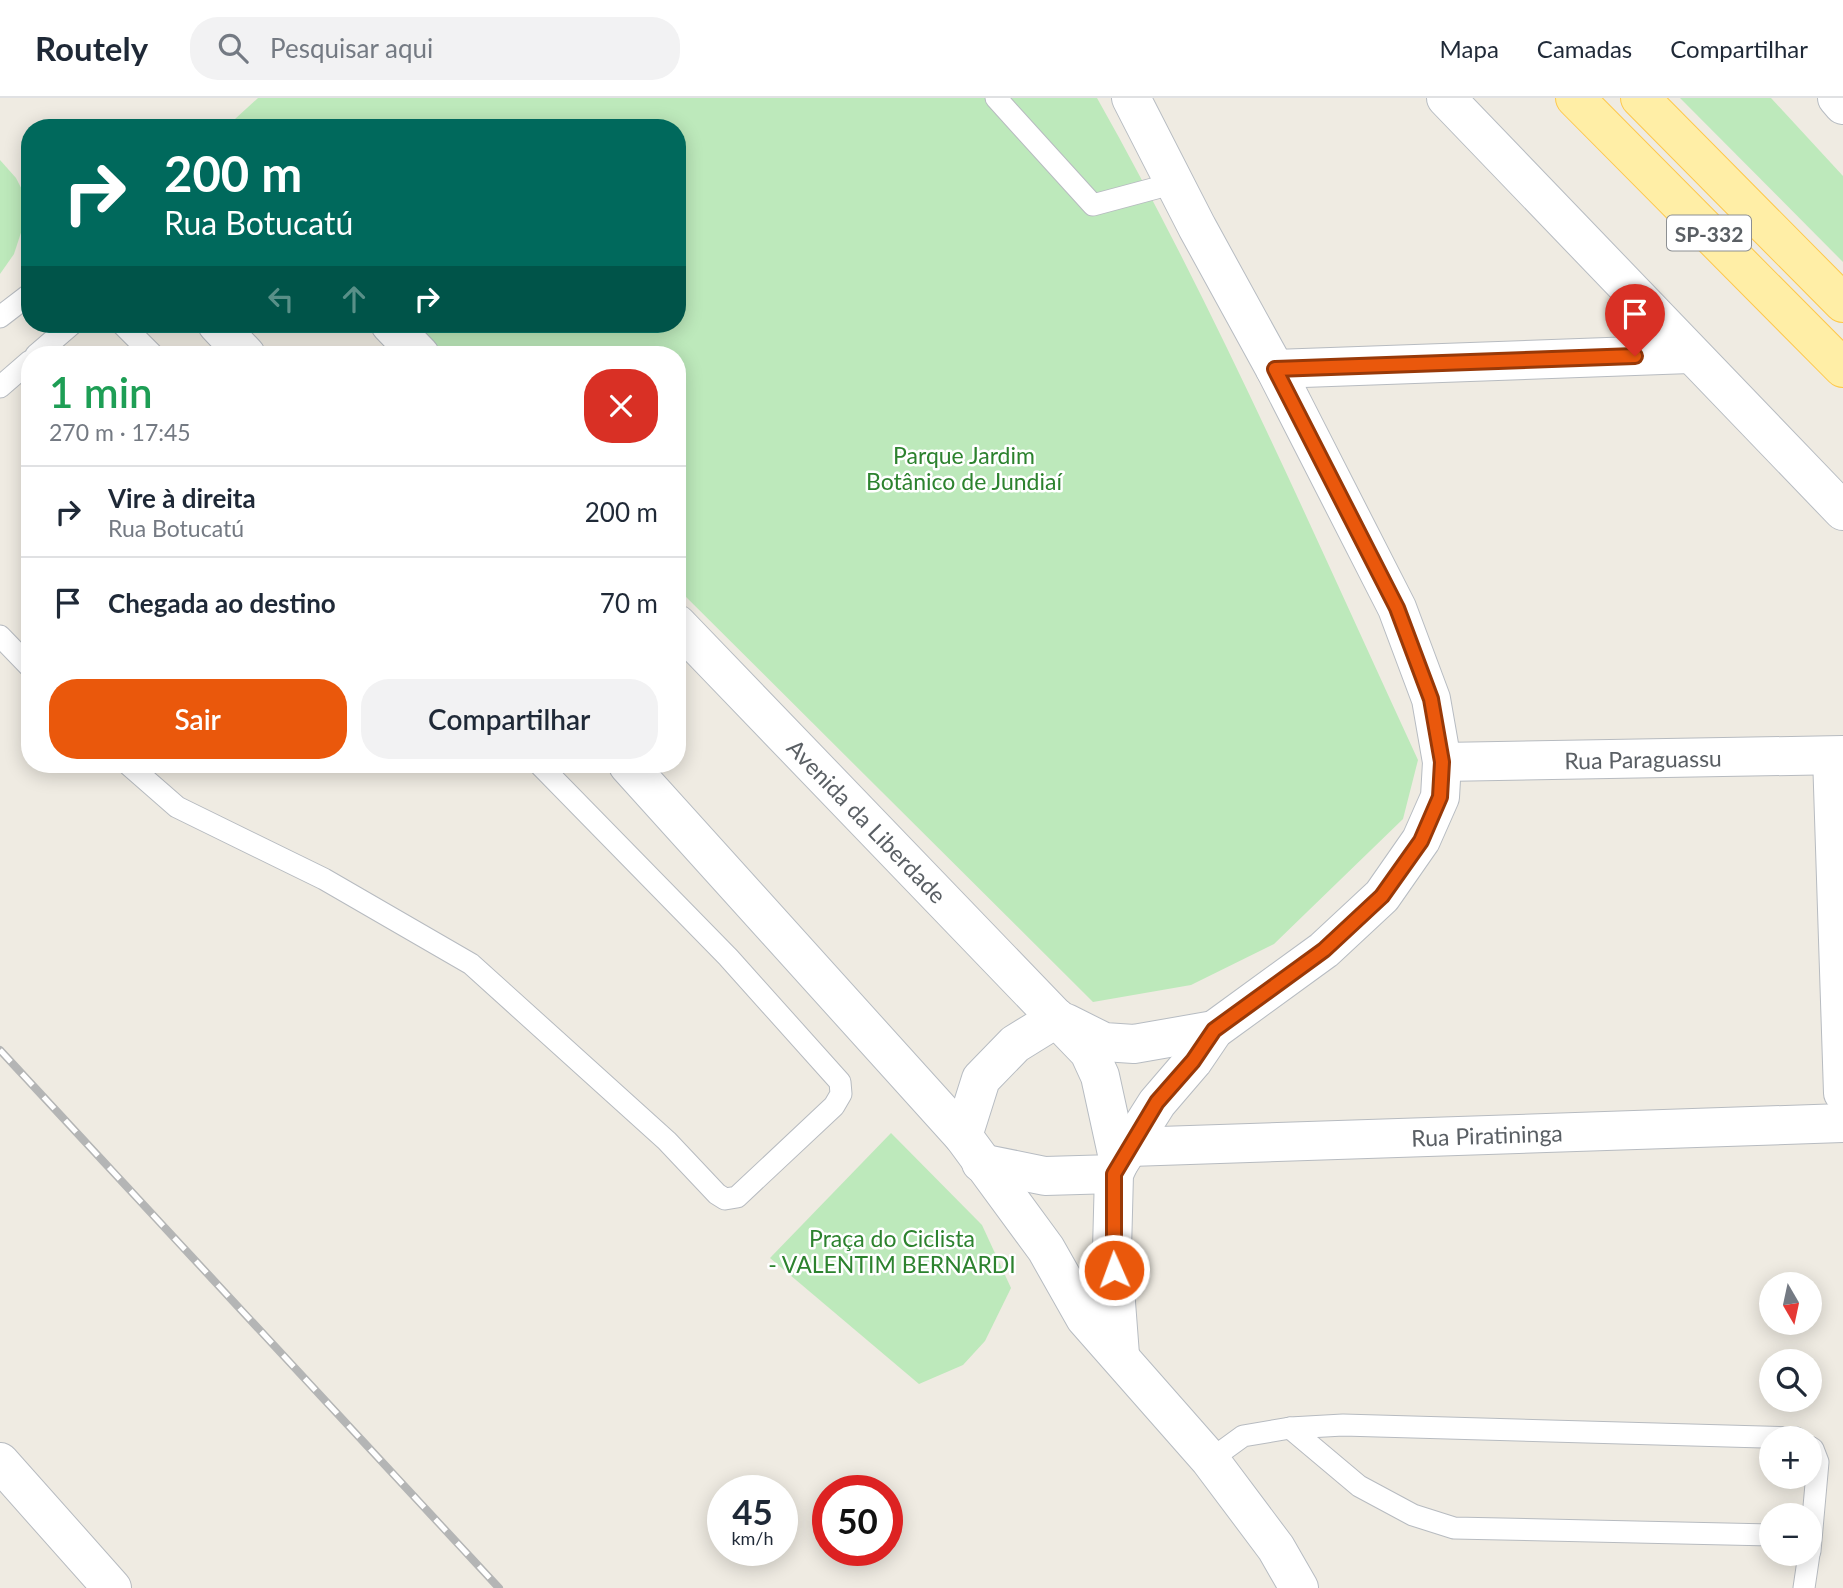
<!DOCTYPE html>
<html lang="pt">
<head>
<meta charset="utf-8">
<style>
  :root { --surface:#fff; --page:#f2f2f3; --text:#1f2937; --muted:#747a83; --line:#e0e1e3; --accent:#ea580c }
  body { margin:0; font-family:Lato,sans-serif; background:var(--page); color:var(--text); height:100vh; display:flex; flex-direction:column; font-size:26px; white-space:nowrap }
  * { box-sizing:border-box; margin:0 }
  p { font-size:23px; color:var(--muted) }
  .icon { flex:none; width:38px; height:38px; fill:none; stroke:currentColor; stroke-width:2; stroke-linecap:round; stroke-linejoin:round }
  .map { position:relative; flex:1; overflow:hidden }
  .side { position:absolute; left:21px; top:248px; width:665px; height:427px; display:flex; flex-direction:column; background:var(--surface); border-radius:28px; box-shadow:0 4px 18px #0003 }
  .side>* { flex:none }
  .guide { position:absolute; left:21px; top:21px; width:665px; height:214px; border-radius:28px; box-shadow:0 4px 18px #0003; background:#00695c; color:#fff; overflow:hidden }
  .needle { width:46px; rotate:171deg }
  .fabs { position:absolute; left:1759px; top:1174px; display:grid; gap:14px }
  .fabs a { display:grid; place-items:center; width:63px; height:63px; border-radius:50%; background:var(--surface); box-shadow:0 4px 18px #0003; font-size:35px }
  .speed { position:absolute; left:707px; top:1377px; display:flex; gap:14px; font-size:35px; font-weight:700; text-align:center }
  .speed>* { display:grid; place-content:center; width:91px; height:91px; border-radius:50%; background:var(--surface); box-shadow:0 4px 18px #0003; line-height:1 }
  .speed small { font-size:18px; font-weight:400 }
  .speed .limit { border:10px solid #d22; background:#fff; color:#111 }
  .pin { position:absolute; display:grid; place-items:center; width:60px; height:60px; color:#fff; margin:-72px -30px; border-radius:50% 50% 50% 0; rotate:-45deg; box-shadow:0 0 7px #0007 }
  .pin .icon { rotate:45deg }
  .me { position:absolute; width:77px; margin:-38px; rotate:358deg; stroke-linejoin:round; filter:drop-shadow(0 0 5px #0008) }
  .turn { display:flex; align-items:center; gap:24px; height:147px; padding:0 28px; font-size:32px }
  .turn .icon { width:91px; height:91px; stroke-width:2.5 }
  .turn b { display:block; font-size:49px; line-height:60px }
  .lanes { display:flex; align-items:center; height:66px; padding:0 28px; background:#0003; justify-content:center; gap:35px; direction:ltr }
  .lanes .off { opacity:.35 }
  .round { display:grid; place-items:center; flex:none; width:74px; height:74px; border-radius:28px; background:var(--page) }
  .head { display:flex; align-items:center; justify-content:space-between; height:119px; padding:0 28px }
  h1 { font-size:42px; font-weight:600; line-height:52px; color:#1e9e55 }
  .primary-button { display:flex; gap:14px; margin-top:auto; padding:14px 28px }
  .primary-button a { flex:1; height:80px; border-radius:28px; background:var(--accent); color:#fff; font-size:28px; font-weight:600; line-height:80px; text-align:center }
  .primary-button a+a { background:var(--page); color:var(--text) }
  ul { padding:0; list-style:none }
  li { display:flex; align-items:center; gap:21px; height:91px; padding:0 28px; border-top:2px solid var(--line) }
  li div { flex:1 }
  li b { display:block; font-size:26px }
  li em { font-style:normal }
  header { display:flex; align-items:center; gap:42px; box-sizing:border-box; height:98px; padding:0 35px; background:var(--surface); border-bottom:2px solid var(--line) }
  header strong { font-size:33px }
  nav { display:flex; gap:38px; margin-inline-start:auto; font-size:24px }
  .search { width:490px; height:63px; background:var(--page); display:flex; align-items:center; gap:18px; box-sizing:border-box; padding:0 24px; border-radius:28px; color:var(--muted); font-size:26px }
  .map>svg:first-child { display:block }
</style>
</head>
<body>
<header>
<strong>Routely</strong>
<div class="search"><svg class="icon" aria-label="search" viewBox="0 0 24 24"><circle cx="10" cy="10" r="6"/><path d="M15 15l6 6"/></svg>Pesquisar aqui</div>
<nav><a>Mapa</a><a>Camadas</a><a>Compartilhar</a></nav>
</header>
<div class="map">
<svg width="1843" height="1490" viewBox="0 0 1843 1490">
  <rect width="100%" height="100%" fill="#efebe2"/>
  <!-- green -->
  <g fill="#bde9bb">
    <path d="M 258,0 L 1097,0 C 1217,213 1315,439 1418,662 L 1403,721 L 1274,846 L 1191,887 L 1093,904 L 677,490 L 677,257 L 444,257 L 412,226 L 677,226 L 677,30 L 242,30 L 235,21 Z"/>
    <polygon points="1680,0 1771,0 1843,78 1843,164"/>
    <polygon points="0,62 16,80 30,107 14,156 0,176"/>
    <polygon points="891,1035 982,1127 1011,1190 985,1243 963,1267 919,1286 770,1160"/>
  </g>
  <g fill="none" stroke-linecap="round" stroke-linejoin="round">
    <defs>
      <g id="lane">
        <polyline points="996,0 1093,107 1175,85"/>
        <polyline points="0,219 30,196"/>
        <polyline points="122,226 153,257"/>
        <polyline points="36,257 72,226"/>
        <polyline points="0,289 30,263"/>
        <polyline points="0,538 30,569"/>
        <polyline points="129,667 177,709 324,781 471,866 667,1043 717,1096 725,1101 737,1099 834,1008 841,996 840,984 728,859 540,667"/>
        <polyline points="1290,1330 1359,1388 1413,1417 1454,1430 1771,1437"/>
        <polyline points="1810,1349 1813,1351 1818,1364 1810,1453"/>
        <polyline points="1210,1362 1243,1338 1290,1330 1343,1327 1796,1340"/>
        <polyline points="1804,1490 1809,1456"/>
      </g>
      <g id="street">
        <polyline points="1275,271 1690,256"/>
        <polyline points="1832,658 1843,995"/>
        <polyline points="1442,664 1843,657"/>
        <polyline points="1130,1049 1843,1025"/>
        <polyline points="0,1364 112,1490"/>
      </g>
      <g id="secondary">
        <polyline points="1446,0 1843,413"/>
        <polyline points="1837,0 1843,7"/>
        <polyline points="217,226 246,257"/>
        <polyline points="390,226 420,257"/>
        <polyline points="677,526 1089,954 1100,978 1119,1065"/>
        <polyline points="628,667 963,1038 1046,1151 1085,1220 1210,1362 1276,1450 1299,1490"/>
        <polyline points="1066,925 1104,944 1134,946 1214,932"/>
        <polyline points="963,1038 981,981 1015,946 1057,920"/>
        <polyline points="981,1065 1045,1078 1114,1076"/>
        <polyline points="1120,1257 1112,1152 1114,1076 1119,1065 1157,1005 1193,963 1214,932 1324,852 1382,798 1421,742 1440,699 1442,664 1431,601 1397,510 1275,271 1197,129 1131,0"/>
      </g>
      <g id="primary">
        <polyline points="1575,0 1843,270"/>
        <polyline points="1640,0 1843,205"/>
      </g>
    </defs>
    <!-- lane casing -->
    <use href="#lane" stroke="#b7bbc0" stroke-width="23"/>
    <!-- street casing -->
    <use href="#street" stroke="#b7bbc0" stroke-width="40"/>
    <!-- secondary casing -->
    <use href="#secondary" stroke="#b7bcc2" stroke-width="40"/>
    <!-- primary casing -->
    <use href="#primary" stroke="#fec84b" stroke-width="40"/>
    <!-- lane -->
    <use href="#lane" stroke="#fff" stroke-width="21"/>
    <!-- street -->
    <use href="#street" stroke="#fff" stroke-width="38"/>
    <!-- secondary -->
    <use href="#secondary" stroke="#fff" stroke-width="38"/>
    <!-- primary -->
    <use href="#primary" stroke="#ffeea6" stroke-width="38"/>
    <defs>
      <polyline id="rail" points="0,952 499,1490"/>
    </defs>
    <!-- rail casing -->
    <use href="#rail" stroke="#b4b5b5" stroke-width="8"/>
    <!-- rail -->
    <use href="#rail" stroke="#fff" stroke-width="5" stroke-dasharray="16" stroke-linecap="butt"/>
  </g>
  <g fill="none" stroke-linecap="round" stroke-linejoin="round">
    <defs>
      <polyline id="route" points="1114,1172 1114,1076 1157,1004 1193,963 1214,932 1324,852 1382,798 1421,743 1440,699 1442,664 1431,601 1397,510 1275,271 1635,258"/>
    </defs>
    <!-- route casing -->
    <use href="#route" stroke="#983908" stroke-width="18"/>
    <!-- route -->
    <use href="#route" stroke="#ea580c" stroke-width="12"/>
  </g>
  <g text-anchor="middle" dominant-baseline="central" stroke-width="5" stroke-linejoin="round" paint-order="stroke">
    <!-- shield labels -->
    <rect fill="#fff" stroke="#8c8f92" stroke-width="2" x="1667" y="117.5" width="84" height="35" rx="5"/>
    <g font-size="21" font-weight="bold" fill="#5a5f64">
      <text x="1709" y="135">SP-332</text>
    </g>
    <!-- park labels -->
    <g font-size="23" fill="#2c822e" stroke="#fff">
      <text x="964" y="357">Parque Jardim<tspan x="964" dy="26">Botânico de Jundiaí</tspan></text>
      <text x="892" y="1140">Praça do Ciclista<tspan x="892" dy="26">- VALENTIM BERNARDI</tspan></text>
    </g>
    <!-- street labels -->
    <g font-size="23" fill="#5a5f64" stroke="#fff">
      <text transform="translate(1643 661) rotate(-1)">Rua Paraguassu</text>
      <text transform="translate(867 723) rotate(46)">Avenida da Liberdade</text>
      <text transform="translate(1487 1037) rotate(-2)">Rua Piratininga</text>
    </g>
  </g>
</svg>
<div class="fabs">
<a><svg class="needle" viewBox="-14 -14 28 28"><path d="M0-13l5 13h-10z" fill="#e53935"/><path d="M0 13l5-13h-10z" fill="#747a83"/></svg></a>
<a><svg class="icon" aria-label="search" viewBox="0 0 24 24"><circle cx="10" cy="10" r="6"/><path d="M15 15l6 6"/></svg></a>
<a>+</a>
<a>−</a>
</div>
<div class="speed"><div>45<small>km/h</small></div><div class="limit">50</div></div>
<div class="pin" style="left:1635px;top:258px;background:#d93025"><svg class="icon" aria-label="arrive" viewBox="0 0 24 24"><path d="M6 21V4h12l-3 4 3 4H6"/></svg></div>
<svg class="me" style="left:1114px;top:1172px" viewBox="-20 -20 40 40"><circle r="17" fill="#ea580c" stroke="#fff" stroke-width="3"/><path d="M0-11L8 9 0 5-8 9z" fill="#fff"/></svg>
<div class="guide">
<div class="turn"><svg class="icon" aria-label="right" viewBox="0 0 24 24"><path d="M7 20v-9h11M14 6l5 5-5 5"/></svg><div><b>200 m</b>Rua Botucatú</div></div>
<div class="lanes"><svg class="icon off" aria-label="left" viewBox="0 0 24 24"><path d="M17 20v-9H6M10 6l-5 5 5 5"/></svg><svg class="icon off" aria-label="ahead" viewBox="0 0 24 24"><path d="M12 20V5M6 11l6-6 6 6"/></svg><svg class="icon" aria-label="right" viewBox="0 0 24 24"><path d="M7 20v-9h11M14 6l5 5-5 5"/></svg></div>
</div>
<section class="side">
<div class="head"><div><h1>1 min</h1><p>270 m · 17:45</p></div><a class="round" style="background:#d93025;color:#fff"><svg class="icon" aria-label="close" viewBox="0 0 24 24"><path d="M6 6l12 12M18 6L6 18"/></svg></a></div>
<ul>
<li><svg class="icon" aria-label="right" viewBox="0 0 24 24"><path d="M7 20v-9h11M14 6l5 5-5 5"/></svg><div><b>Vire à direita</b><p>Rua Botucatú</p></div><em>200 m</em></li>
<li><svg class="icon" aria-label="arrive" viewBox="0 0 24 24"><path d="M6 21V4h12l-3 4 3 4H6"/></svg><div><b>Chegada ao destino</b></div><em>70 m</em></li>
</ul>
<div class="primary-button"><a>Sair</a><a>Compartilhar</a></div>
</section>
</div>
</body>
</html>
